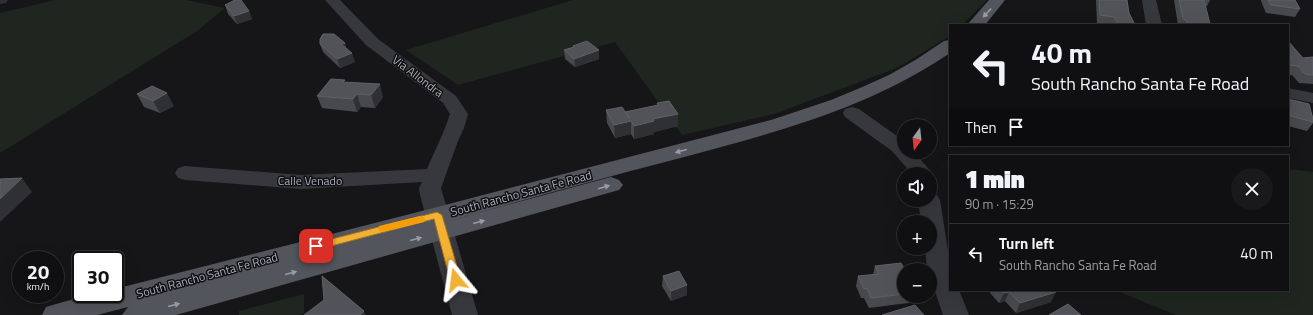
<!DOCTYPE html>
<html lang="en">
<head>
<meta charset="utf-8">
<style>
  :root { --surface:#101012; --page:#19191b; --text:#f1f3f6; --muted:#9c9d9f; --line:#303032 }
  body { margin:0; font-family:"Titillium Web",sans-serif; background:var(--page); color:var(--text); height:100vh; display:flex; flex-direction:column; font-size:15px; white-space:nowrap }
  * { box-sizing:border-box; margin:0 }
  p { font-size:13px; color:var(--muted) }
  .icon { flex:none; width:22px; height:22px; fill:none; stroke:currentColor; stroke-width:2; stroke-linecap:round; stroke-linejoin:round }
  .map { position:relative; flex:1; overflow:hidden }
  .panel { position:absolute; left:949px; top:155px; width:340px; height:136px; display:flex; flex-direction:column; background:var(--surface); border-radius:0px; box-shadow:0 4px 16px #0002,0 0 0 1px var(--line) }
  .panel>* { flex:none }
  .top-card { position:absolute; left:949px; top:24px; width:340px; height:122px; border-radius:0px; box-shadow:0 4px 16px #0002,0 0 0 1px var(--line); background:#101012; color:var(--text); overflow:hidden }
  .needle { width:26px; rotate:195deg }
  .fabs { position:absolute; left:897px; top:119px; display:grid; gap:8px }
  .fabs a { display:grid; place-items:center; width:40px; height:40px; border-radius:50%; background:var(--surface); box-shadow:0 4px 16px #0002,0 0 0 1px var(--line); font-size:20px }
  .speed { position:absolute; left:12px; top:251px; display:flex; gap:8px; font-size:20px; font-weight:700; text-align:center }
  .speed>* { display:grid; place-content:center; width:52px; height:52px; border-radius:50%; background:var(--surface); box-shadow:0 4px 16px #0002,0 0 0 1px var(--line); line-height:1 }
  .speed small { font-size:10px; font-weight:400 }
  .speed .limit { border:2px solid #111; border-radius:6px; background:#fff; color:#111 }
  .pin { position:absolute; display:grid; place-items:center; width:34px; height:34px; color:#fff; margin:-17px; border-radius:8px; box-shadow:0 2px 6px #0006 }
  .me { position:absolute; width:44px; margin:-22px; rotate:344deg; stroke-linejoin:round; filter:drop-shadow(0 0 3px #0008) }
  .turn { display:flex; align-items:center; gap:14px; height:84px; padding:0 16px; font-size:18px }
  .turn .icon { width:52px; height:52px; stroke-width:2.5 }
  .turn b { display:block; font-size:28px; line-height:34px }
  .then { display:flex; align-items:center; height:38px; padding:0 16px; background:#0003; gap:8px; font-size:15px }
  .round { display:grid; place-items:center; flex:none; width:42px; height:42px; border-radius:21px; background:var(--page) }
  .overview { display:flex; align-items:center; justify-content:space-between; height:68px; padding:0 16px }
  h1 { font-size:24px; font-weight:800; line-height:30px }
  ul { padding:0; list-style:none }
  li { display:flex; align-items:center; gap:12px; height:60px; padding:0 16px; border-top:1px solid var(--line) }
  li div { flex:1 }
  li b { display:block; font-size:15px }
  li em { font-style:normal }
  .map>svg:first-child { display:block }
</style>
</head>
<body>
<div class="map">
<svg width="1313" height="315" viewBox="0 0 1313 315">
  <rect width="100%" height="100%" fill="#161618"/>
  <!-- green -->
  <g fill="#1e261f">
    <polygon points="55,0 186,0 225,8 197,31 0,153 0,13"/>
    <polygon points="573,0 987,0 962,25 950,25 950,36 897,68 774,114 682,135 615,42 458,85 406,50"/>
    <polygon points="1288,169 1313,172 1313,315 1176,315 1115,290 1288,290"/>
    <polygon points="304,294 304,314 299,315 239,315 239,311"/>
  </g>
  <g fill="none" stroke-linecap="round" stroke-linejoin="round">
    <!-- minor -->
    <g fill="#37383d" fill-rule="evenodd">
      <path d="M 325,0 L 340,0 L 378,39 L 456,96 L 468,114 L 464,128 L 458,141 L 441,188 L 478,315 L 452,315 L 420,195 L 419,188 L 422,182 L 301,189 L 185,180 L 178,178 L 175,173 L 178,168 L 185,166 L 301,175 L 427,169 C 435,150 444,133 450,114 L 443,103 L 366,45 Z"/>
      <polygon points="1142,0 1156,0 1162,25 1146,25"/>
      <polygon points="1288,88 1313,93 1313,103 1288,98"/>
      <polygon points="852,107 859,109 904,141 904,152 914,152 933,174 930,179 930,174 912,174 892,151 845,117 843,113 845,109"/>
      <polygon points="930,193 937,195 940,200 950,263 950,290 959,290 969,315 943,315 930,276 930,270 928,270 927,268 925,248 930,248 930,222 921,222 918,200 930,200"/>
    </g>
    <!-- major -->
    <g fill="#53555c" fill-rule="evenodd">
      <polygon points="989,0 1005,0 985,25 967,25"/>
      <path d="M 950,40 L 950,53 C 865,111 766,135 669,161 C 591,181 514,203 437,224 L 611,177 L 619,180 L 623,185 L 619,190 L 176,315 L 122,315 L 128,307 L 97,315 L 42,315 L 46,307 C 69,300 91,294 115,294 L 115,289 L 418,212 L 771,120 L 831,100 L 860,88 L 889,75 L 917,59 L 944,41 Z"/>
    </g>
  </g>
  <!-- wall -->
  <g fill="#47494d">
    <polygon points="1096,0 1127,0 1129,13 1135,25 1110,25 1097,23"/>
    <polygon points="1174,0 1210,0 1207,6 1205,6 1210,24 1218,25 1178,25"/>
    <polygon points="1261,0 1295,0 1300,9 1295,17 1266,13 1261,1"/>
    <polygon points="225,5 249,11 252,19 237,24 228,14"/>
    <polygon points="1288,41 1303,58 1313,57 1313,84 1299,83 1292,75 1288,75"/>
    <polygon points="345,43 346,48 355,62 340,68 323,52 320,44"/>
    <polygon points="573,46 599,59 575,67 565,59 564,50 573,47"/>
    <polygon points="345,82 383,97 375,108 361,107 357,112 322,108 317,96"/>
    <polygon points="137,94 174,106 160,113 144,107"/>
    <polygon points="1288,99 1313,119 1313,123 1307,131 1288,126"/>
    <polygon points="657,103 678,126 654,132 654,134 634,139 631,134 615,138 607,123 606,110 625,113 657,105"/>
    <polygon points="875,266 905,270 904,270 904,296 918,296 916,302 869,308 864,298 861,298 856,286 858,276 873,275"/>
    <polygon points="663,276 687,285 687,295 671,301 662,286"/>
    <polygon points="991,290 1053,290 1051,302 1016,313 1005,301 999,303 990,293"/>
  </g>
  <!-- shaded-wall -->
  <g fill="#2f3033">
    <polygon points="0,0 8,0 6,3 0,4"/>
    <polygon points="249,11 252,19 237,24 234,16"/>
    <polygon points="345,43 347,51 341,44"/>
    <polygon points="599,50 599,59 575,67 574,59"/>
    <polygon points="352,53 355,62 340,68 337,59"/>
    <polygon points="380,84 383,97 375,108 371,95"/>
    <polygon points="167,93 174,106 160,113 153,101"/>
    <polygon points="357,94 361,107 357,112 353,99"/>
    <polygon points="678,114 678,126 654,132 654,134 634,139 634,126 653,119"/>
    <polygon points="631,121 631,134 615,138 614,125"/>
    <polygon points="22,178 32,192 0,222 0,199"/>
    <polygon points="687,285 687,295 671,301 671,291"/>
    <polygon points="1009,292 1005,301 999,303 1004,293"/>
    <polygon points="1056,292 1051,302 1016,313 1020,303"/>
    <polygon points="364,311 366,315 360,315"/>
  </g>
  <!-- building -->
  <g fill="#525359" stroke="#5f6168">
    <polygon points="235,0 241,0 249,11 234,16 225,5"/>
    <polygon points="1099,0 1127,0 1129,13 1135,25 1118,25 1114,17 1100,15"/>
    <polygon points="1179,0 1204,0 1210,24 1217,24 1218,25 1190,25 1183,18"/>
    <polygon points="1268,0 1295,0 1300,9 1271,5"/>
    <polygon points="323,34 334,34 345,43 341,44 352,53 337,59 320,44 320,39"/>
    <polygon points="587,41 599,50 574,59 564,50 574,47 573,46"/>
    <polygon points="1288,41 1303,58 1313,57 1313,75 1305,74 1298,66 1288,65 1288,58 1292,58 1288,52"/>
    <polygon points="331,79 345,80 343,82 380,84 371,95 357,94 353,99 317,96"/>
    <polygon points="152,86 167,93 153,101 137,94"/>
    <polygon points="1288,99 1309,104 1313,119 1313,122 1291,116 1288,104"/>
    <polygon points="669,101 678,114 653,119 654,121 634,126 631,121 614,125 606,110 622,107 630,119 625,112 658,105 657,103"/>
    <polygon points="22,178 0,199 0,179"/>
    <polygon points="901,263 905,270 909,269 909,270 904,270 904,294 871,298 867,288 864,289 858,276 879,274 875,266"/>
    <polygon points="679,271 687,285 671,291 663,276"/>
    <polygon points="322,276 364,311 360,315 304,315 324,300"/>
    <polygon points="1000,290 1053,290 1056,292 1020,303 1009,292 1004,293"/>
    <polygon points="1068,304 1081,315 1049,315"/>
    <polygon points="915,305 924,315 882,315"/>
  </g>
  <!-- one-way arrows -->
  <defs><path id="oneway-solid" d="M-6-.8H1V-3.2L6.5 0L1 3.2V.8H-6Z"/></defs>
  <g fill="#979ba6">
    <use href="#oneway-solid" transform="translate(987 13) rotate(133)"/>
    <use href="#oneway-solid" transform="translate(681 151) rotate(165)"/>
    <use href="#oneway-solid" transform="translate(604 187) rotate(-16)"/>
    <use href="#oneway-solid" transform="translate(479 222) rotate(-15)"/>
    <use href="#oneway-solid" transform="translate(416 239) rotate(-15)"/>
    <use href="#oneway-solid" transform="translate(291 273) rotate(-15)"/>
    <use href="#oneway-solid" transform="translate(174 305) rotate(-15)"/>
  </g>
  <!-- route -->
  <polygon fill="#f2b134" stroke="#9d7322" points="437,212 442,215 461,280 460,282 456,284 452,282 450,280 434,219 316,250 312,249 311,246 312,244 316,243"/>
  <!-- slow -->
  <polygon fill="#f59e0b" points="420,216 424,217 425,219 424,222 383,232 379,231 378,229 379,226"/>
  <g text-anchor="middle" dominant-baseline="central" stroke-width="3" stroke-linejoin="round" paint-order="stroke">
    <!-- street labels -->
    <g font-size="12" fill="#a8adb8" stroke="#111113">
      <text transform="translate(418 76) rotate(37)">Via Allondra</text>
      <text x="310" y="180">Calle Venado</text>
      <text transform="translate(521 193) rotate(-15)">South Rancho Santa Fe Road</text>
      <text transform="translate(207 275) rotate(-15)">South Rancho Santa Fe Road</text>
    </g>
  </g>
</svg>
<div class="fabs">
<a><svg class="needle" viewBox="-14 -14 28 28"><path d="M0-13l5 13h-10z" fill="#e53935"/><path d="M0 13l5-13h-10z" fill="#9c9d9f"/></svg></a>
<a><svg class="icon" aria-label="sound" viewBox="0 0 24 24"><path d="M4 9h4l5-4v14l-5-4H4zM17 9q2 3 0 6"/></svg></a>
<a>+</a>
<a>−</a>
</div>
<div class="speed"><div>20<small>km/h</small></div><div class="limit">30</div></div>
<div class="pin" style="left:316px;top:246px;background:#d93025"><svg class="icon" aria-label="arrive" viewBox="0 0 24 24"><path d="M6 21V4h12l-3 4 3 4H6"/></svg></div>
<svg class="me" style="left:456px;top:280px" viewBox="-20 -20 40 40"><path d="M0-17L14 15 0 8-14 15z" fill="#f2b134" stroke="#fff" stroke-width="4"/></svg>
<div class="top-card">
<div class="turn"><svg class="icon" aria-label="left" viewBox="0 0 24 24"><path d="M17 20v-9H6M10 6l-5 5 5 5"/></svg><div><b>40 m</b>South Rancho Santa Fe Road</div></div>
<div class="then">Then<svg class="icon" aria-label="arrive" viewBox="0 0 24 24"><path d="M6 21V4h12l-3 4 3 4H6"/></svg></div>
</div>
<section class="panel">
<div class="overview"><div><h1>1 min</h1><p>90 m · 15:29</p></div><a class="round"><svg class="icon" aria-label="close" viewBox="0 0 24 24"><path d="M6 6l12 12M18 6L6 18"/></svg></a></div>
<ul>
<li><svg class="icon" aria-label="left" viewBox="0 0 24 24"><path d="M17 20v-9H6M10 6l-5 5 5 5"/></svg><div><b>Turn left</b><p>South Rancho Santa Fe Road</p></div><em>40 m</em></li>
</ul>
</section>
</div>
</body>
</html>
